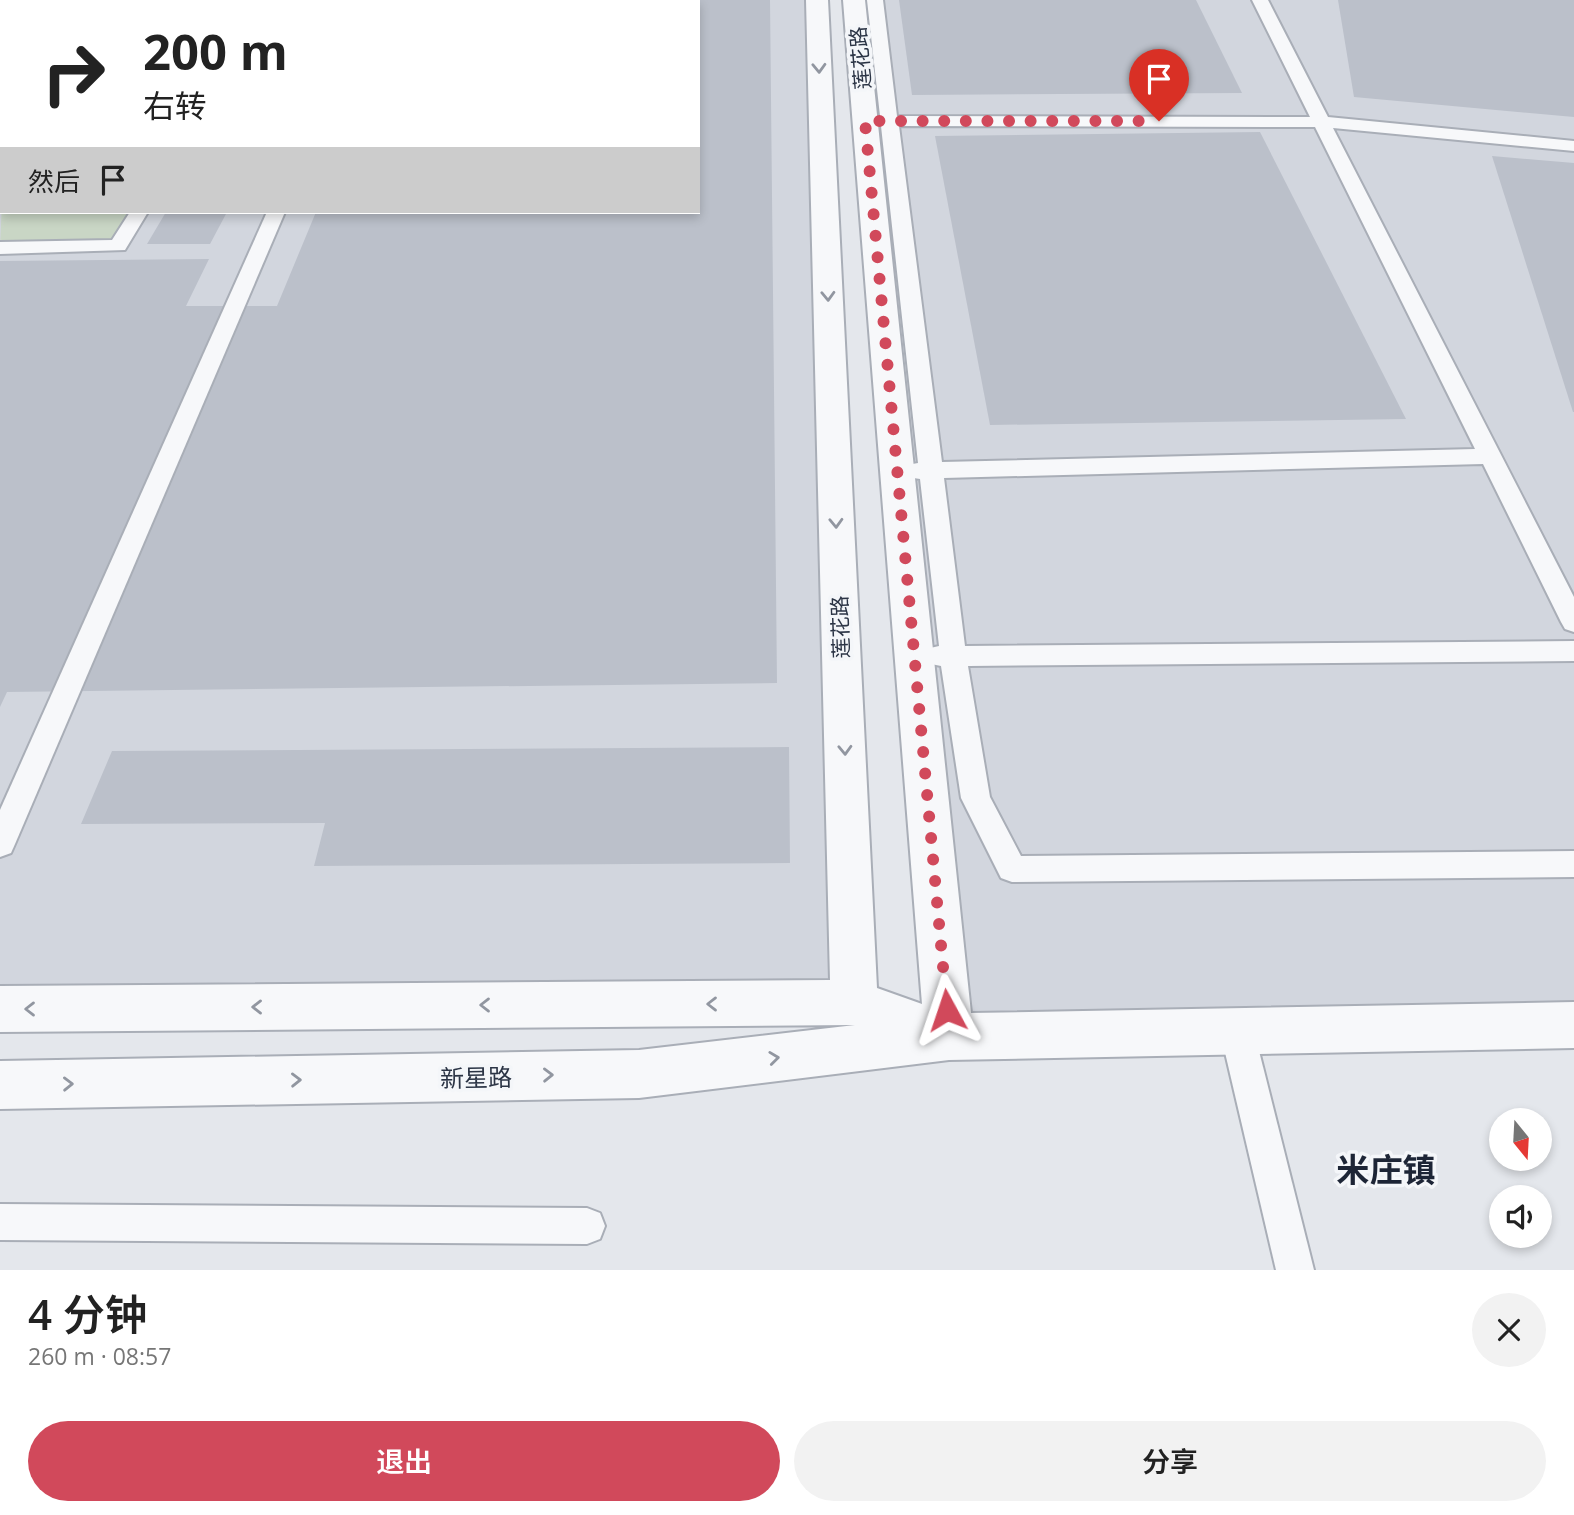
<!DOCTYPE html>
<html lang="zh">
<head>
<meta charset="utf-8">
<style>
  :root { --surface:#fff; --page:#f2f2f2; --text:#222; --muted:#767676; --accent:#d1495b }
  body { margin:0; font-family:"Open Sans","Noto Sans SC",sans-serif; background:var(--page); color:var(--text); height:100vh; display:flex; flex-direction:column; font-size:26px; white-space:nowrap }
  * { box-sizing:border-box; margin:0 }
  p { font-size:23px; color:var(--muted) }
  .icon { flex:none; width:38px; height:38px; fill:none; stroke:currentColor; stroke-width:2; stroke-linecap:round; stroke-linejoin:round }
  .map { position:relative; height:1270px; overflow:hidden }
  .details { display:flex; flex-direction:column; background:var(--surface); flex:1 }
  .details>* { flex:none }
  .guide { position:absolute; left:0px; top:0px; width:700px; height:214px; box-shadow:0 4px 10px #0003; background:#fff; color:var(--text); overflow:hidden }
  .needle { width:46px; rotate:162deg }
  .controls { position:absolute; left:1489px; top:1108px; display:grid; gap:14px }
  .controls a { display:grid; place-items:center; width:63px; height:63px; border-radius:50%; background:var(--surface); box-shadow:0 4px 10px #0003; font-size:35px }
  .pin { position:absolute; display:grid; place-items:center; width:60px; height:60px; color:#fff; margin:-72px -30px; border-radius:50% 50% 50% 0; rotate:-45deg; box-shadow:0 0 7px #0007 }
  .pin .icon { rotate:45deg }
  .me { position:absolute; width:77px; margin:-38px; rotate:355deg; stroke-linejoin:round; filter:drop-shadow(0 0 5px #0008) }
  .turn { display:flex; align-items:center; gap:24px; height:147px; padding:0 28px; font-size:32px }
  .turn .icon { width:91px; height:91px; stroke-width:2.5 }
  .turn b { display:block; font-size:49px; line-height:60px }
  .then { display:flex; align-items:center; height:66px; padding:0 28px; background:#0003; gap:14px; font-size:26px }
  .round { display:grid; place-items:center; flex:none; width:74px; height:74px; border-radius:37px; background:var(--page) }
  .summary { display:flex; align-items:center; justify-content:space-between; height:119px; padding:0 28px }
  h1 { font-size:42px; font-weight:600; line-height:52px }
  .action { display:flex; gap:14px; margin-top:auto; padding:14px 28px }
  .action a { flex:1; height:80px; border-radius:42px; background:var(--accent); color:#fff; font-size:28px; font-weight:600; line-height:80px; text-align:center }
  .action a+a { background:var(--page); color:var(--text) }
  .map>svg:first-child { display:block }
</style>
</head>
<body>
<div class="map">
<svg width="1574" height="1270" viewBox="0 0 1574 1270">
  <rect width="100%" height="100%" fill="#e4e7ec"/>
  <!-- built -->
  <g fill="#d2d6de" fill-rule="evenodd">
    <path d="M 0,0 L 817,0 L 854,984 L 0,1001 ZM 2,2 L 698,2 L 698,212 L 2,212 Z"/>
    <polygon points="882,0 1574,0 1574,1025 949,1037"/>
  </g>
  <!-- green -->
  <polygon fill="#c9d6c5" points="2,201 2,212 139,212 118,246 0,248"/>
  <!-- building -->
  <g fill="#bbc0ca">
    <polygon points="698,0 770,0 777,683 7,692 0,707 0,261 209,259 186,306 277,306 316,212 698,212"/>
    <polygon points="899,0 1196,0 1242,93 912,95"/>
    <polygon points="1338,0 1574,0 1574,117 1354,97"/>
    <polygon points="1260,132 1406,419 990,425 935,136"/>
    <polygon points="1492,156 1574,163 1574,412 1573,412"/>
    <polygon points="166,212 227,212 210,244 147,244"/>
    <polygon points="789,747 790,863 314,866 325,823 81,824 112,751"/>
  </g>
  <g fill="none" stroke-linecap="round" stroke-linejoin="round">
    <defs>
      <g id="service">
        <polygon points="360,0 376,0 360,2"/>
        <path d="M 867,0 L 883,0 L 897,116 L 1310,117 L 1252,0 L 1268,0 L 1328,117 L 1574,141 L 1574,151 L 1333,128 L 1574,597 L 1574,632 L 1565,629 L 1561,622 L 1483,464 L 944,478 L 965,646 L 1574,641 L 1574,661 L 968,666 L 990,797 L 1021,856 L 1574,851 L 1574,877 L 1012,882 L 1001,878 L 961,798 L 941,666 L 926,663 L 922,656 L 926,649 L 939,646 L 920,479 L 907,477 L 903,471 L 907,465 L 918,463 L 881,126 L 867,125 L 864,121 L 867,117 L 880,116 ZM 899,126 L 1315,127 L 1475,449 L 942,462 Z"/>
        <rect x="0" y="95" width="2" height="10"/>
        <polygon points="130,212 148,212 125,250 0,254 0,242 112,240"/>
        <polygon points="267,212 285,212 15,844 11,853 0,857 0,810"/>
        <polygon points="1237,1015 1249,1020 1254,1031 1314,1270 1276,1270 1220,1031 1225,1020"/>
        <polygon points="0,1204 587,1208 600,1213 605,1226 600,1239 587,1244 0,1240"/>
      </g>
      <g id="tertiary">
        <polygon points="13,0 35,0 12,2"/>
        <polygon points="806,0 828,0 877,988 922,1004 843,0 865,0 971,1013 1574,1002 1574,1048 949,1060 639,1098 0,1109 0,1061 639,1050 855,1025 0,1032 0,986 830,980"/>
        <polygon points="2,20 2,35 0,36 0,21"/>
      </g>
    </defs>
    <!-- service casing -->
    <use href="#service" stroke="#a9aeb7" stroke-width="4"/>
    <!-- tertiary casing -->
    <use href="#tertiary" stroke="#a9aeb7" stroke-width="4"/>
    <!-- service -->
    <use href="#service" fill="#f7f8fa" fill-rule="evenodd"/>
    <!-- tertiary -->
    <use href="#tertiary" fill="#f7f8fa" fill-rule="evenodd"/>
  </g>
  <!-- one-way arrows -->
  <defs><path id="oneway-chevron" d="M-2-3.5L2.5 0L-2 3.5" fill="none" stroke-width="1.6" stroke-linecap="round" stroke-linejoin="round" transform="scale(1.75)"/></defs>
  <g stroke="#9196a0">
    <use href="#oneway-chevron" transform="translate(819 68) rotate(88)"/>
    <use href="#oneway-chevron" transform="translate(828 296) rotate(88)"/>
    <use href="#oneway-chevron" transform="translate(836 523) rotate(88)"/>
    <use href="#oneway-chevron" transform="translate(845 750) rotate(88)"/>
    <use href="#oneway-chevron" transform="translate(712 1004) rotate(180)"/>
    <use href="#oneway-chevron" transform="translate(485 1005) rotate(180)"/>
    <use href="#oneway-chevron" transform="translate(257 1007) rotate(180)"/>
    <use href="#oneway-chevron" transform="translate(30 1009) rotate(180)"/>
    <use href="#oneway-chevron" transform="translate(774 1058) rotate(-7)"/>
    <use href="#oneway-chevron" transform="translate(548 1075) rotate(-1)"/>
    <use href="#oneway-chevron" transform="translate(296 1080) rotate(-1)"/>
    <use href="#oneway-chevron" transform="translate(68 1084) rotate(-1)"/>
  </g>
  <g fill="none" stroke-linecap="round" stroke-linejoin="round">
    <!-- route -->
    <polyline stroke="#d1495b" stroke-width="12" stroke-dasharray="0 21.6" points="947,1010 865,121 1159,121"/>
  </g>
  <g text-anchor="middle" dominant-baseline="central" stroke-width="7" stroke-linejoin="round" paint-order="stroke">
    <!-- street labels -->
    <g font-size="21" fill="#2b3445" stroke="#f4f6f9">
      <text transform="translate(860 58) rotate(-95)">莲花路</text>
      <text transform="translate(840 627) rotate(-92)">莲花路</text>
    </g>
    <!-- near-street labels -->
    <g font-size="24" fill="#2b3445" stroke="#f4f6f9">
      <text transform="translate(476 1077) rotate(-1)">新星路</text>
    </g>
    <!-- near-district labels -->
    <g font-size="33" font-weight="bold" fill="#1d2536" stroke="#f4f6f9">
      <text x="1386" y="1169">米庄镇</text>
    </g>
  </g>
</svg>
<div class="controls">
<a><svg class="needle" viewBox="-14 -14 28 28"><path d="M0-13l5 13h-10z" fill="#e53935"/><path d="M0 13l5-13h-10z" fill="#767676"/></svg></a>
<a><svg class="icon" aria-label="sound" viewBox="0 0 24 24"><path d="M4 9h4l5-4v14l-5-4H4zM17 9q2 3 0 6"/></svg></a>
</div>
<div class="pin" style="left:1159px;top:121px;background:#d93025"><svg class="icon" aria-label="arrive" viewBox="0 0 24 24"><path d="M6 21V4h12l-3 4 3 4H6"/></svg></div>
<svg class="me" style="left:947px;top:1010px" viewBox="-20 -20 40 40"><path d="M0-17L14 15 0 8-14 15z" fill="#d1495b" stroke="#fff" stroke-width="4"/></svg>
<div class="guide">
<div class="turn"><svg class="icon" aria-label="right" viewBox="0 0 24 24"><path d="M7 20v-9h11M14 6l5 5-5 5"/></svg><div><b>200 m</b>右转</div></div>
<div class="then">然后<svg class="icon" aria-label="arrive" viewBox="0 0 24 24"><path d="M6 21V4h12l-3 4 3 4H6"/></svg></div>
</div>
</div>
<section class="details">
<div class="summary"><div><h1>4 分钟</h1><p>260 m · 08:57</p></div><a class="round"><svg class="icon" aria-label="close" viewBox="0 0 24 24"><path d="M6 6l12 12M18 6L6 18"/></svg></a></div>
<div class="action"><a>退出</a><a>分享</a></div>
</section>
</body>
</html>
